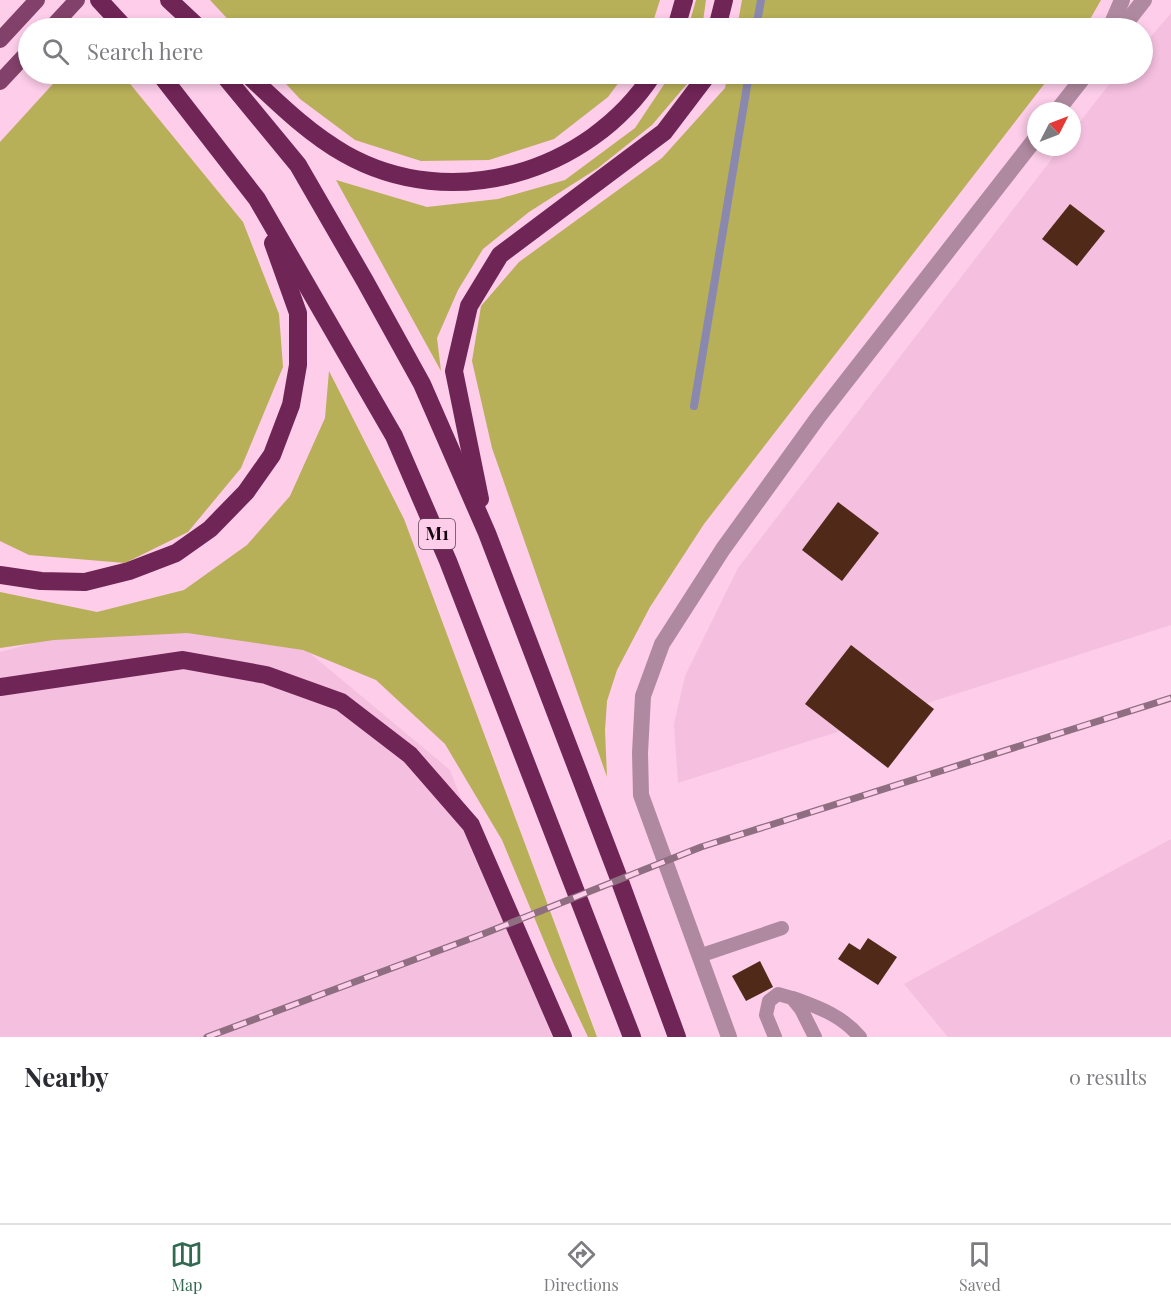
<!DOCTYPE html>
<html lang="en">
<head>
<meta charset="utf-8">
<style>
	body { margin:0; font-family:"Playfair Display",serif; background:#f7f7f7; color:#2b2b33 }
	.compass { position:absolute; left:1027px; top:102px; width:54px; height:54px; border-radius:50%; background:#fff; box-shadow:0 3px 9px #0003; rotate:48deg }
	.list { margin:0; padding:0; list-style:none }
	h2 { display:flex; justify-content:space-between; align-items:center; height:78px; margin:0; padding:0 24px; font-size:26px }
	h2 small { font-size:20px; font-weight:400; color:#7c7c81 }
	.icon { flex:none; width:33px; height:33px; fill:none; stroke:currentColor; stroke-width:2; stroke-linecap:round; stroke-linejoin:round }
	.map { position:relative; flex:none; width:1171px; height:1037px; overflow:hidden }
	.search { position:absolute; background:#fff; box-shadow:0 3px 9px #0003; left:18px; right:18px; top:18px; height:66px; display:flex; align-items:center; gap:15px; box-sizing:border-box; padding:0 21px; border-radius:33px; color:#7c7c81; font-size:22px }
	.sheet { height:186px; background:#fff }
	nav { display:flex; justify-content:space-around; align-items:center; box-sizing:border-box; height:84px; border-top:2px solid #e1e1e2; background:#fff; font-size:16px; color:#7c7c81 }
	nav a { display:grid; justify-items:center; gap:3px }
	nav .on { color:#326951 }
	.map>svg:first-child { display:block }
</style>
</head>
<body>
<div class="map">
<svg width="1171" height="1037" viewBox="0 0 1171 1037">
	<rect width="100%" height="100%" fill="#fdcde9"/>
	<g fill="#f5bfdf">
		<path d="M1171,13V625L678,783L674,724L685,676L738,568L1061,147H1072V132L1111,82L1118,74H1142L1143,46Z"/>
		<path d="M275,624L450,770L552,1037H0V652L95,627Z"/>
		<path d="M1171,839V1037H948L904,984Z"/>
	</g>
	<g fill="#b8af59">
		<path d="M210,0H660L651,28H236Z"/>
		<path d="M696,0H706L702,28H688Z"/>
		<path d="M742,0H1101L1085,28H737Z"/>
		<path d="M62,74H122L243,222L279,314L283,367L241,468L188,532L125,563L29,555L0,541V142Z"/>
		<path d="M277,74H625L608,97L554,139L489,160L421,161L355,140L300,99Z"/>
		<path d="M671,74H693L692,78L652,125L598,168L529,212L483,249L458,290L437,338L441,371L336,180L427,207L498,199L565,180L635,128Z"/>
		<path d="M728,74H1052L704,524L650,607L617,670L607,701L605,730L607,777L492,448L472,361L481,306L519,262L662,158L725,88Z"/>
		<path d="M329,371L404,519L597,1037H588L554,965L502,840L445,744L376,680L303,650L187,633L54,640L0,648V592L97,612L184,590L247,545L290,496L325,418Z"/>
	</g>
	<g fill="none" stroke-linecap="round" stroke-linejoin="round">
		<g stroke="#8b88af" stroke-width="8">
			<path d="M756,28L761,0"/>
			<path d="M694,406L749,74"/>
		</g>
	</g>
	<g fill="#502918">
		<path d="M1070,204L1105,231L1077,266L1042,239Z"/>
		<path d="M838,502L879,533L842,581L802,550Z"/>
		<path d="M851,645L934,709L888,768L805,704Z"/>
		<path d="M868,938L897,957L878,985L838,959L849,943L860,950Z"/>
		<path d="M760,961L773,987L746,1001L732,976Z"/>
	</g>
	<g fill="none" stroke-linecap="round" stroke-linejoin="round">
		<g stroke="#af899f" stroke-width="14">
			<path d="M699,956L782,928"/>
			<path d="M793,998C820,1008 841,1015 860,1037"/>
			<path d="M775,1037L766,1015L769,1001L778,994L792,998L801,1009L815,1037"/>
		</g>
		<g stroke="#af899f" stroke-width="16">
			<path d="M1110,28L1122,0"/>
			<path d="M1122,28L1144,0"/>
			<path d="M1057,111L1086,74"/>
			<path d="M729,1037L641,795L640,753L643,696L662,644L723,549L819,416L1036,138"/>
		</g>
		<g stroke="#82416a" stroke-width="16">
			<path d="M51,28L77,0"/>
			<path d="M0,40L37,0"/>
			<path d="M0,82L28,52"/>
		</g>
		<g stroke="#702557" stroke-width="18">
			<path d="M99,0L125,28"/>
			<path d="M169,0L199,28"/>
			<path d="M676,28L684,0"/>
			<path d="M717,28L724,0"/>
			<path d="M160,74L257,199L394,436L448,561L632,1037"/>
			<path d="M223,74L298,165L365,281L422,384L487,533L618,876L677,1037"/>
			<path d="M247,74C278,103 308,133 345,154C451,214 589,173 653,74"/>
			<path d="M480,499L454,371L469,306L500,255L664,132L705,78L706,74"/>
			<path d="M0,575L41,581L85,582L129,571L176,553L210,529L246,492L272,455L291,405L298,365V313L273,243"/>
			<path d="M0,687L183,660L266,675L341,702L410,755L471,825L563,1037"/>
		</g>
		<g stroke="#8f6e81" stroke-width="7">
			<path id="rail" d="M207,1037L483,934L701,847L1171,698"/>
		</g>
		<use href="#rail" stroke="#fdcde9" stroke-width="4.5" stroke-dasharray="14" stroke-linecap="butt"/>
	</g>
	<g text-anchor="middle" stroke-width="6" stroke-linejoin="round" paint-order="stroke">
		<rect fill="#fdcde9" stroke="#5b4251" stroke-width="1.5" x="419" y="519" width="36" height="30" rx="4.5"/>
		<g font-size="18" font-weight="bold" fill="#160710">
			<text x="437" y="540">M1</text>
		</g>
	</g>
</svg>
<svg class="compass" viewBox="-18 -18 36 36"><path d="M0-13l5 13h-10z" fill="#e53935"/><path d="M0 13l5-13h-10z" fill="#7c7c81"/></svg>
<div class="search"><svg class="icon" aria-label="search" viewBox="0 0 24 24"><circle cx="10" cy="10" r="6"/><path d="M15 15l6 6"/></svg>Search here</div>
</div>
<section class="sheet">
<h2>Nearby<small>0 results</small></h2>
<ul class="list">
</ul>
</section>
<nav>
<a class="on"><svg class="icon" aria-label="map" viewBox="0 0 24 24"><path d="M3 6l6-2 6 2 6-2v14l-6 2-6-2-6 2zM9 4v14M15 6v14"/></svg>Map</a>
<a><svg class="icon" aria-label="directions" viewBox="0 0 24 24"><path d="M12 3l9 9-9 9-9-9zM9 14v-3h6M13 9l2 2-2 2"/></svg>Directions</a>
<a><svg class="icon" aria-label="saved" viewBox="0 0 24 24"><path d="M7 4h10v16l-5-4-5 4z"/></svg>Saved</a>
</nav>
</body>
</html>
